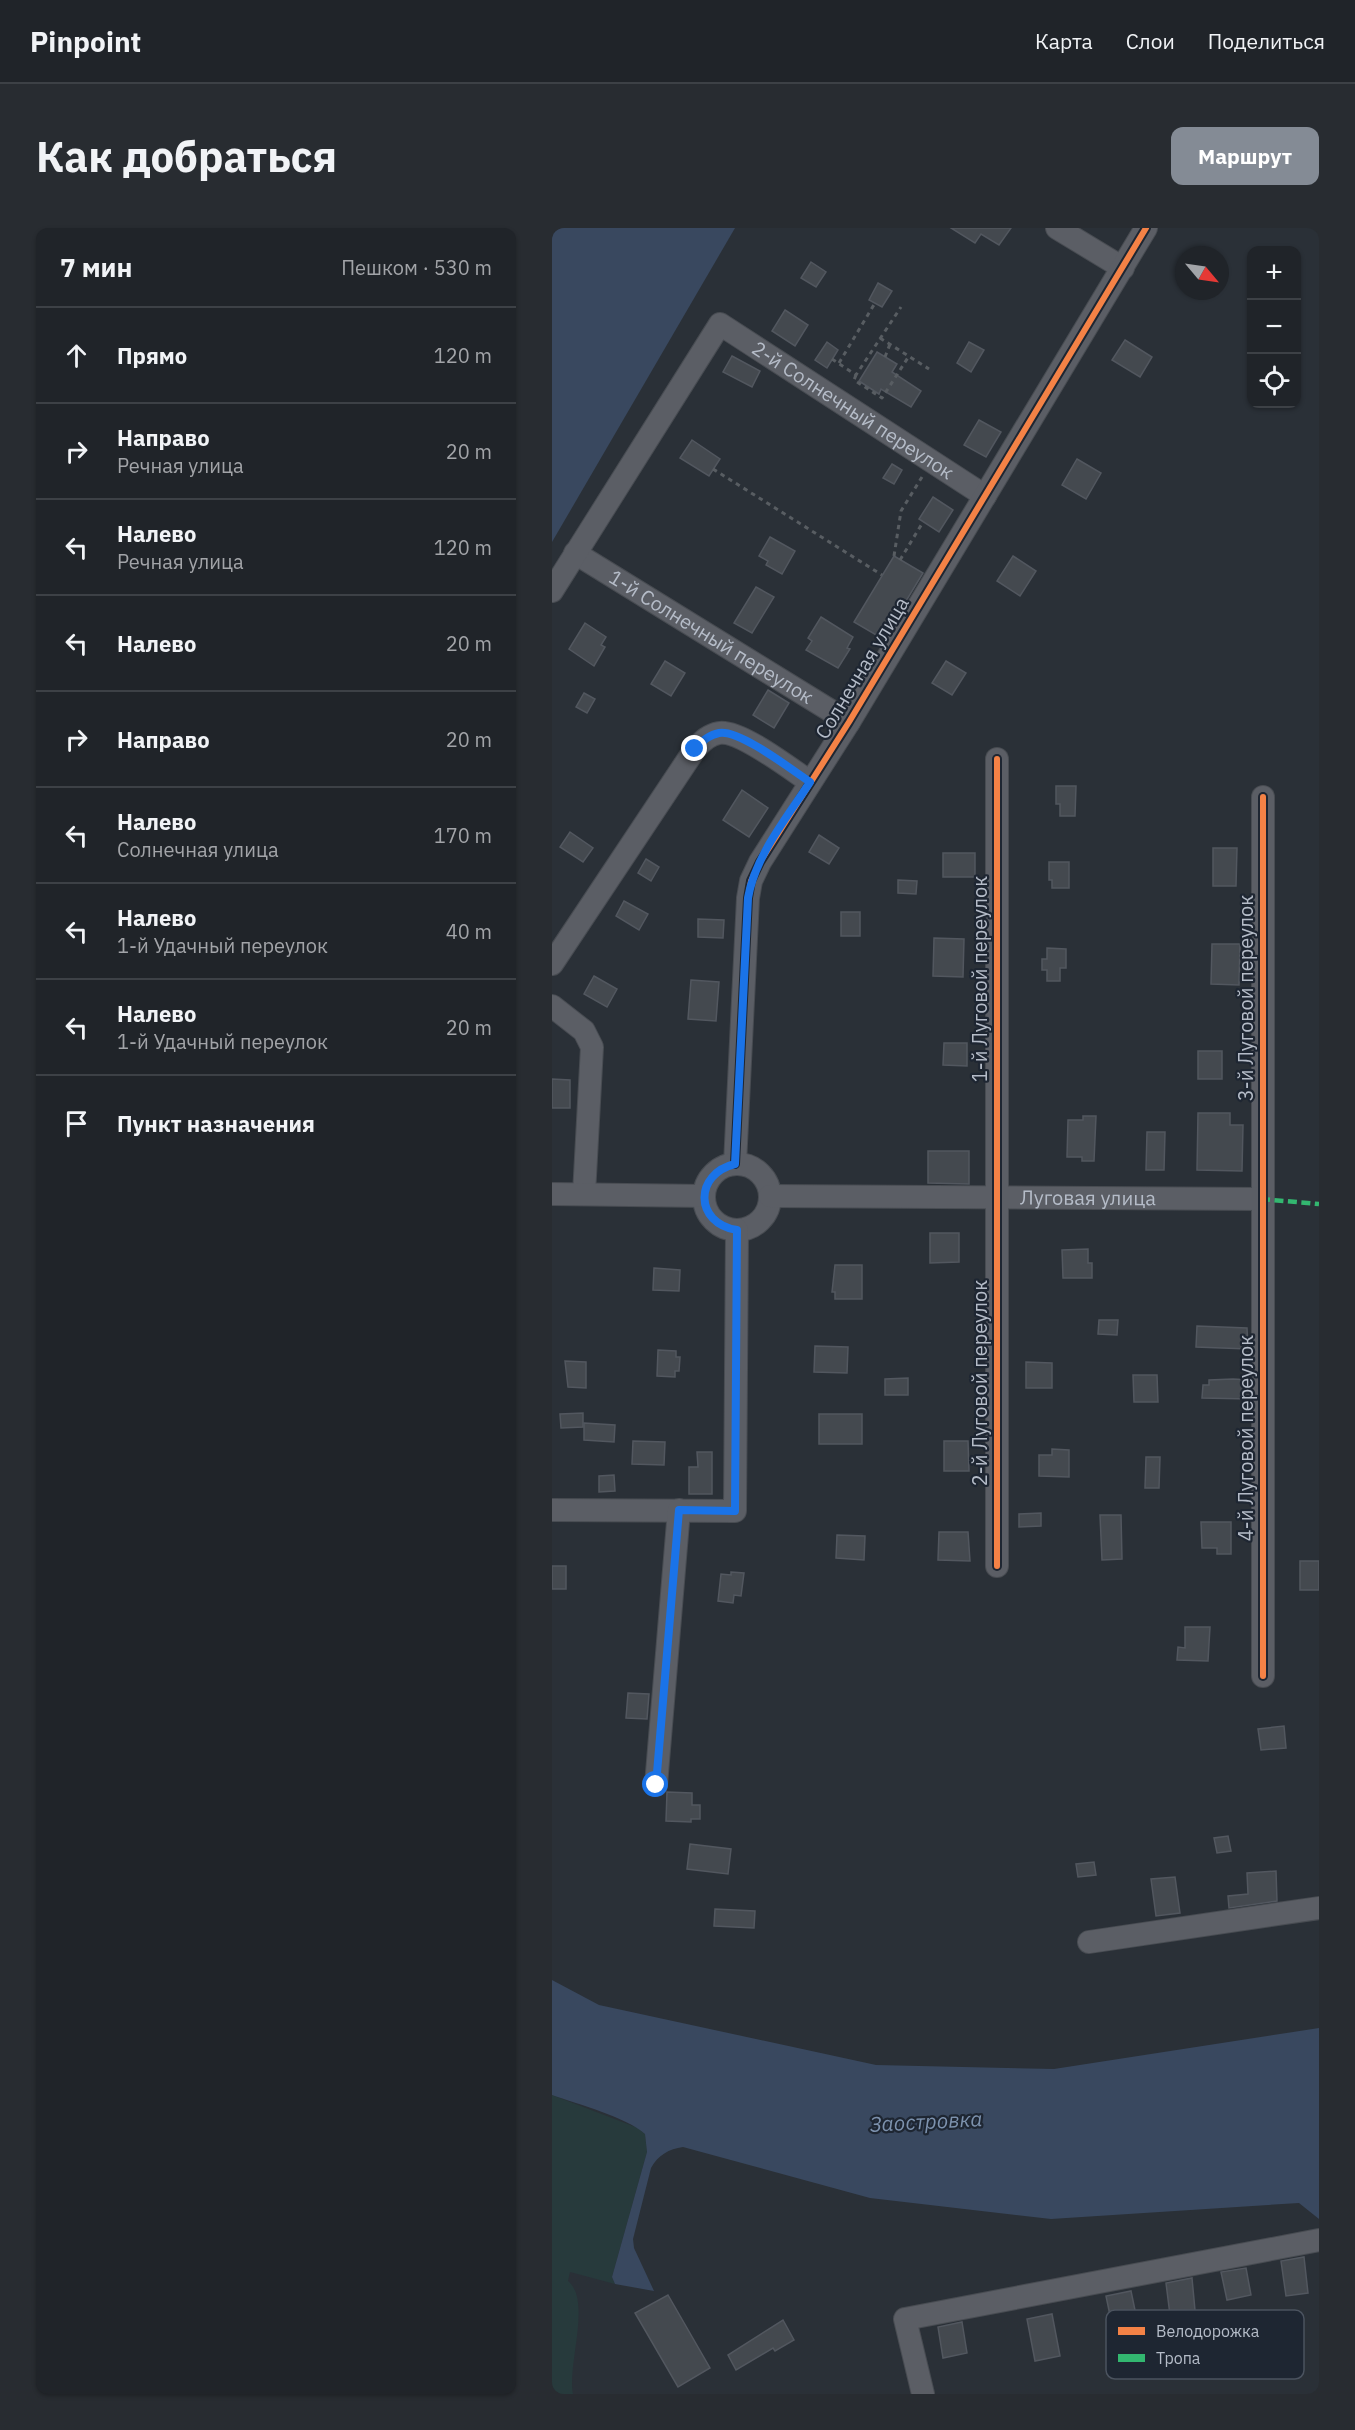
<!DOCTYPE html>
<html lang="ru">
<head>
<meta charset="utf-8">
<style>
	body { margin:0; font-family:"IBM Plex Sans",sans-serif; background:#282c31; color:#f1f3f6 }
	.controls { position:absolute; right:18px; top:18px; display:grid; overflow:hidden; border-radius:12px; box-shadow:0 2px 4px #0004 }
	.controls button { width:54px; height:54px; display:grid; place-items:center; padding:0; border:0; border-bottom:2px solid #3d4146; background:#202429; color:#f1f3f6; font:30px sans-serif }
	.compass { position:absolute; left:623px; top:18px; width:54px; height:54px; border-radius:50%; background:#202429; box-shadow:0 2px 4px #0004; rotate:119deg }
	.stop { position:absolute; width:18px; height:18px; margin:-14px; border:4px solid #1a73e8; border-radius:50%; background:#fff }
	.stop.end { background:#1a73e8; border-color:#fff; box-shadow:0 2px 6px #0008 }
	.list { margin:0; padding:0; list-style:none }
	h2 { display:flex; justify-content:space-between; align-items:center; height:78px; margin:0; padding:0 24px; font-size:26px }
	h2 small { font-size:20px; font-weight:400; color:#a2a4a8 }
	.list li { display:grid; grid-template-columns:39px 1fr auto; gap:18px; align-items:center; box-sizing:border-box; height:96px; padding:0 24px; border-top:2px solid #3d4146 }
	.list b { display:block; font-size:22px; white-space:nowrap }
	.list p { margin:0; font-size:20px; white-space:nowrap; color:#a2a4a8 }
	.list em { font-size:20px; font-style:normal; color:#a2a4a8 }
	.icon { flex:none; width:33px; height:33px; fill:none; stroke:currentColor; stroke-width:2; stroke-linecap:round; stroke-linejoin:round }
	.map { position:relative; flex:none; width:767px; height:2166px; overflow:hidden; border-radius:12px }
	header { display:flex; align-items:center; gap:36px; box-sizing:border-box; height:84px; padding:0 30px; background:#202429; border-bottom:2px solid #3d4146 }
	header strong { font-size:28px }
	nav { display:flex; gap:33px; margin-inline-start:auto; font-size:21px }
	.intro { display:flex; align-items:center; justify-content:space-between; box-sizing:border-box; height:144px; padding:0 36px }
	h1 { margin:0; font-size:42px }
	.button { padding:15px 27px; border-radius:12px; background:#848b95; color:#fff; font-size:21px; font-weight:700 }
	main { display:flex; gap:36px; padding:0 36px }
	aside { flex:1; background:#202429; border-radius:12px; box-shadow:0 2px 4px #0004 }
	.map>svg:first-child { display:block }
</style>
</head>
<body>
<header>
<strong>Pinpoint</strong>
<nav><a>Карта</a><a>Слои</a><a>Поделиться</a></nav>
</header>
<div class="intro"><h1>Как добраться</h1><a class="button">Маршрут</a></div>
<main>
<aside>
<h2>7 мин<small>Пешком · 530 m</small></h2>
<ul class="list">
<li><svg class="icon" aria-label="ahead" viewBox="0 0 24 24"><path d="M12 20V5M6 11l6-6 6 6"/></svg><div><b>Прямо</b></div><em>120 m</em></li>
<li><svg class="icon" aria-label="right" viewBox="0 0 24 24"><path d="M7 20v-9h11M14 6l5 5-5 5"/></svg><div><b>Направо</b><p>Речная улица</p></div><em>20 m</em></li>
<li><svg class="icon" aria-label="left" viewBox="0 0 24 24"><path d="M17 20v-9H6M10 6l-5 5 5 5"/></svg><div><b>Налево</b><p>Речная улица</p></div><em>120 m</em></li>
<li><svg class="icon" aria-label="left" viewBox="0 0 24 24"><path d="M17 20v-9H6M10 6l-5 5 5 5"/></svg><div><b>Налево</b></div><em>20 m</em></li>
<li><svg class="icon" aria-label="right" viewBox="0 0 24 24"><path d="M7 20v-9h11M14 6l5 5-5 5"/></svg><div><b>Направо</b></div><em>20 m</em></li>
<li><svg class="icon" aria-label="left" viewBox="0 0 24 24"><path d="M17 20v-9H6M10 6l-5 5 5 5"/></svg><div><b>Налево</b><p>Солнечная улица</p></div><em>170 m</em></li>
<li><svg class="icon" aria-label="left" viewBox="0 0 24 24"><path d="M17 20v-9H6M10 6l-5 5 5 5"/></svg><div><b>Налево</b><p>1-й Удачный переулок</p></div><em>40 m</em></li>
<li><svg class="icon" aria-label="left" viewBox="0 0 24 24"><path d="M17 20v-9H6M10 6l-5 5 5 5"/></svg><div><b>Налево</b><p>1-й Удачный переулок</p></div><em>20 m</em></li>
<li><svg class="icon" aria-label="arrive" viewBox="0 0 24 24"><path d="M6 21V4h12l-3 4 3 4H6"/></svg><div><b>Пункт назначения</b></div></li>
</ul>
</aside>
<div class="map">
<svg width="767" height="2166" viewBox="0 0 767 2166">
	<rect width="100%" height="100%" fill="#2a3037"/>
	<path fill="#273a3c" d="M0,1867L86,1900L93,1906L95,1924L60,2049L63,2056L18,2044L16,2053C40,2073 15,2136 21,2166H0Z"/>
	<g fill="#39485f">
		<path d="M0,0H183L0,314Z"/>
		<path d="M0,1752L47,1777L324,1837L502,1841L767,1800V1991L747,1975L499,1991L318,1970L131,1919C117,1921 106,1927 99,1940L81,2011L82,2020L102,2063L63,2056L60,2049L95,1924L93,1906C74,1889 25,1876 0,1867Z"/>
	</g>
	<g fill="#44494f" stroke="#52575f" stroke-width="1.5">
		<path d="M399,0H459L447,17L429,6L423,15Z"/>
		<path d="M259,34L274,44L264,59L249,50Z"/>
		<path d="M326,55L340,63L330,79L317,72Z"/>
		<path d="M233,82L256,97L243,118L220,103Z"/>
		<path d="M573,112L600,129L588,149L560,132Z"/>
		<path d="M275,114L286,122L275,140L263,132Z"/>
		<path d="M417,114L432,122L419,144L405,135Z"/>
		<path d="M325,124L345,136L340,144L369,163L359,179L329,161L327,166L307,153Z"/>
		<path d="M180,128L208,143L200,159L171,144Z"/>
		<path d="M427,192L449,204L434,229L412,217Z"/>
		<path d="M140,212L168,231L157,248L128,230Z"/>
		<path d="M525,231L549,245L534,271L510,257Z"/>
		<path d="M340,236L350,242L342,256L331,250Z"/>
		<path d="M381,269L401,282L387,304L367,291Z"/>
		<path d="M218,309L243,323L230,346L214,337L216,333L207,328Z"/>
		<path d="M342,328L371,345L331,411L302,394Z"/>
		<path d="M461,328L484,343L468,368L445,353Z"/>
		<path d="M204,359L222,369L200,405L182,395Z"/>
		<path d="M269,389L301,409L295,420L298,421L286,440L254,422L260,413L256,410Z"/>
		<path d="M33,395L54,409L49,417L53,419L42,438L17,421Z"/>
		<path d="M113,433L133,445L119,468L99,456Z"/>
		<path d="M394,433L414,445L400,467L380,455Z"/>
		<path d="M216,462L237,475L222,500L201,487Z"/>
		<path d="M32,465L43,471L35,485L24,479Z"/>
		<path d="M504,558H524L523,588H508V576H504Z"/>
		<path d="M190,562L216,580L197,609L171,592Z"/>
		<path d="M18,604L41,620L31,634L8,619Z"/>
		<path d="M267,607L287,620L277,636L257,624Z"/>
		<path d="M661,620H685L684,658H661Z"/>
		<rect x="391" y="625" width="32" height="24"/>
		<path d="M94,631L107,639L99,653L86,645Z"/>
		<path d="M497,634H517V660H500V652H497Z"/>
		<path d="M346,652L365,653L364,666L346,665Z"/>
		<path d="M72,673L96,686L87,702L64,688Z"/>
		<rect x="289" y="684" width="19" height="24"/>
		<path d="M146,691L172,692L171,710L146,709Z"/>
		<path d="M382,710L412,711L411,749L381,748Z"/>
		<path d="M660,716H688L687,757L659,756Z"/>
		<path d="M495,720L514,721V740H508V753H495V742H490V731H495Z"/>
		<path d="M42,748L65,761L55,779L32,766Z"/>
		<path d="M139,752L167,754L164,793L136,791Z"/>
		<path d="M392,815H415V838L391,837Z"/>
		<rect x="646" y="823" width="24" height="28"/>
		<path d="M0,851L18,852V880H0Z"/>
		<path d="M646,885H678V897H691L690,943L645,942Z"/>
		<path d="M531,888H544L542,933H530V929H515L516,892H531Z"/>
		<path d="M595,904H613L612,942H594Z"/>
		<path d="M376,923H417V956L376,955Z"/>
		<path d="M378,1005H407V1034L378,1035Z"/>
		<path d="M536,1021V1035H540V1050H511L510,1022Z"/>
		<path d="M283,1037H310V1071H283V1064H280Z"/>
		<path d="M102,1040L128,1042L127,1063L101,1062Z"/>
		<path d="M547,1092H566L565,1107L546,1106Z"/>
		<path d="M645,1098L695,1100L696,1121L644,1119Z"/>
		<path d="M263,1118L296,1119L295,1145L262,1144Z"/>
		<path d="M106,1122L124,1123V1129H128L127,1143H123V1149L105,1148Z"/>
		<path d="M13,1133L34,1134V1160L16,1159Z"/>
		<path d="M474,1134L500,1135V1160H474Z"/>
		<path d="M581,1147H605L606,1174H582Z"/>
		<path d="M356,1150V1167H333V1151Z"/>
		<path d="M681,1151L698,1152V1171L650,1170L651,1157H657V1152Z"/>
		<path d="M31,1185V1199L9,1200L8,1186Z"/>
		<rect x="267" y="1186" width="43" height="30"/>
		<path d="M32,1195L63,1197L62,1214L32,1212Z"/>
		<path d="M81,1213L113,1214L112,1237L80,1236Z"/>
		<path d="M392,1213H416L417,1243H392Z"/>
		<path d="M500,1221L517,1222V1249L487,1248V1227H500Z"/>
		<path d="M145,1224H160V1266H137V1239H146Z"/>
		<path d="M594,1229H608L607,1260H593Z"/>
		<path d="M62,1247L63,1263L47,1264V1248Z"/>
		<path d="M489,1285V1298L467,1299V1286Z"/>
		<path d="M548,1287H569L570,1331L550,1332Z"/>
		<path d="M649,1294H679V1326H665V1320H650Z"/>
		<path d="M387,1304H416L418,1333L386,1332Z"/>
		<path d="M285,1307L313,1308L312,1332L284,1330Z"/>
		<rect x="748" y="1333" width="19" height="29"/>
		<rect x="0" y="1338" width="14" height="23"/>
		<path d="M179,1344L192,1345L189,1368L182,1367L181,1375L166,1373L169,1346L179,1347Z"/>
		<path d="M633,1399H658L656,1433L625,1432L626,1419L633,1420Z"/>
		<path d="M76,1465L97,1466L95,1491L74,1490Z"/>
		<path d="M732,1498L734,1520L709,1522L706,1501Z"/>
		<path d="M115,1564L140,1565V1577H148V1591H139V1594L114,1593Z"/>
		<path d="M676,1608L679,1623L665,1625L662,1610Z"/>
		<path d="M138,1616L179,1621L176,1646L135,1641Z"/>
		<path d="M542,1634L544,1647L526,1649L524,1636Z"/>
		<path d="M724,1643L725,1673L677,1680L676,1668L696,1666L695,1645Z"/>
		<path d="M623,1649L628,1685L604,1688L599,1651Z"/>
		<path d="M163,1681L203,1683L202,1700L162,1698Z"/>
		<path d="M752,2029L756,2065L734,2068L729,2033Z"/>
		<path d="M694,2040L699,2067L675,2072L669,2044Z"/>
		<path d="M640,2050L644,2093L619,2095L614,2055Z"/>
		<path d="M579,2063L589,2111L564,2116L554,2068Z"/>
		<path d="M116,2067L158,2140L126,2159L83,2085Z"/>
		<path d="M500,2086L508,2128L483,2133L475,2091Z"/>
		<path d="M231,2092L242,2112L223,2123L221,2120L184,2142L176,2127Z"/>
		<path d="M410,2094L415,2125L391,2130L386,2099Z"/>
	</g>
	<g fill="none" stroke-linecap="round" stroke-linejoin="round">
		<g stroke="#484c52" stroke-width="24">
			<g id="minor">
				<path d="M505,0L571,40"/>
				<path id="s1" d="M23,325L297,494"/>
				<path id="s2" d="M0,363L168,96L433,268"/>
				<path d="M711,569V1448"/>
				<path d="M0,736L143,521C150,514 156,507 167,505C187,501 240,542 258,554"/>
				<path d="M0,778L32,803L40,819L32,966"/>
				<path d="M183,936L196,670L199,653L208,634L297,494L594,0"/>
				<circle cx="185" cy="969" r="33"/>
				<path d="M0,966L152,968"/>
				<path id="s3" d="M218,968L709,971"/>
				<path d="M0,1282L183,1283L185,1002"/>
				<path d="M445,1338V531"/>
				<path d="M104,1557L127,1282"/>
				<path d="M537,1714L767,1680"/>
				<path d="M371,2166L353,2091L767,2012"/>
			</g>
		</g>
		<g stroke="#585d62" stroke-width="3" stroke-dasharray="4.5 4.5" stroke-linecap="butt">
			<path d="M328,110L377,141"/>
			<path d="M333,129L338,116"/>
			<path d="M280,131L304,147L349,79"/>
			<path d="M287,135L323,75"/>
			<path d="M304,147L302,152L330,170L357,128"/>
			<path d="M161,241L330,347"/>
			<path d="M342,328L349,283L370,249"/>
			<path d="M348,332L371,294"/>
		</g>
		<use href="#minor" stroke="#5b5e65" stroke-width="22"/>
		<path stroke="#33b770" stroke-width="4.5" stroke-dasharray="9 4.5" stroke-linecap="butt" d="M709,971L767,976"/>
		<g stroke="#1e2632" stroke-width="10">
			<g id="cycleway">
				<path d="M711,569V1448"/>
				<path d="M183,936L196,670L199,653L208,634L297,494L594,0"/>
				<path d="M445,1338V531"/>
			</g>
		</g>
		<use href="#cycleway" stroke="#f48246" stroke-width="6"/>
	</g>
	<g fill="none" stroke-linecap="round" stroke-linejoin="round">
		<path stroke="#1a73e8" stroke-width="8" d="M104,1557L127,1282L183,1283L185,1002C142,995 142,946 183,936L196,670C203,628 235,590 258,554C240,542 187,501 167,505C156,507 150,514 143,521"/>
	</g>
	<g text-anchor="middle" stroke-width="4.5" stroke-linejoin="round" paint-order="stroke">
		<g font-size="20" fill="#b5bcc8" stroke="#1e2632">
			<text dy="7" stroke="none"><textPath href="#s2" startOffset="474">2-й Солнечный переулок</textPath></text>
			<text dy="7" stroke="none"><textPath href="#s1" startOffset="160">1-й Солнечный переулок</textPath></text>
			<text transform="translate(310 440) rotate(-59)" y="7">Солнечная улица</text>
			<text transform="translate(428 751) rotate(-90)" y="7">1-й Луговой переулок</text>
			<text transform="translate(694 770) rotate(-90)" y="7">3-й Луговой переулок</text>
			<text dy="7" stroke="none"><textPath href="#s3" startOffset="318">Луговая улица</textPath></text>
			<text transform="translate(428 1155) rotate(-90)" y="7">2-й Луговой переулок</text>
			<text transform="translate(694 1210) rotate(-90)" y="7">4-й Луговой переулок</text>
		</g>
		<g font-size="21" font-style="italic" fill="#7d92ae" stroke="#1e2632">
			<text transform="translate(374 1894) rotate(-3)" y="7">Заостровка</text>
		</g>
	</g>
	<rect x="554" y="2082" width="198" height="69" rx="9" fill="#1e2632" stroke="#4b535f" stroke-width="1.5"/>
	<rect x="566" y="2099" width="27" height="8" fill="#f48246"/>
	<rect x="566" y="2126" width="27" height="8" fill="#33b770"/>
	<g font-size="16" fill="#b5bcc8">
		<text x="604" y="2109">Велодорожка</text>
		<text x="604" y="2136">Тропа</text>
	</g>
</svg>
<div class="controls">
<button>+</button>
<button>−</button>
<button><svg class="icon" aria-label="locate" viewBox="0 0 24 24"><circle cx="12" cy="12" r="6"/><path d="M12 2v4M12 18v4M2 12h4M18 12h4"/></svg></button>
</div>
<svg class="compass" viewBox="-18 -18 36 36"><path d="M0-13l5 13h-10z" fill="#e53935"/><path d="M0 13l5-13h-10z" fill="#a2a4a8"/></svg>
<div class="stop" style="left:104px;top:1557px"></div>
<div class="stop end" style="left:143px;top:521px"></div>
</div>
</main>
</body>
</html>
